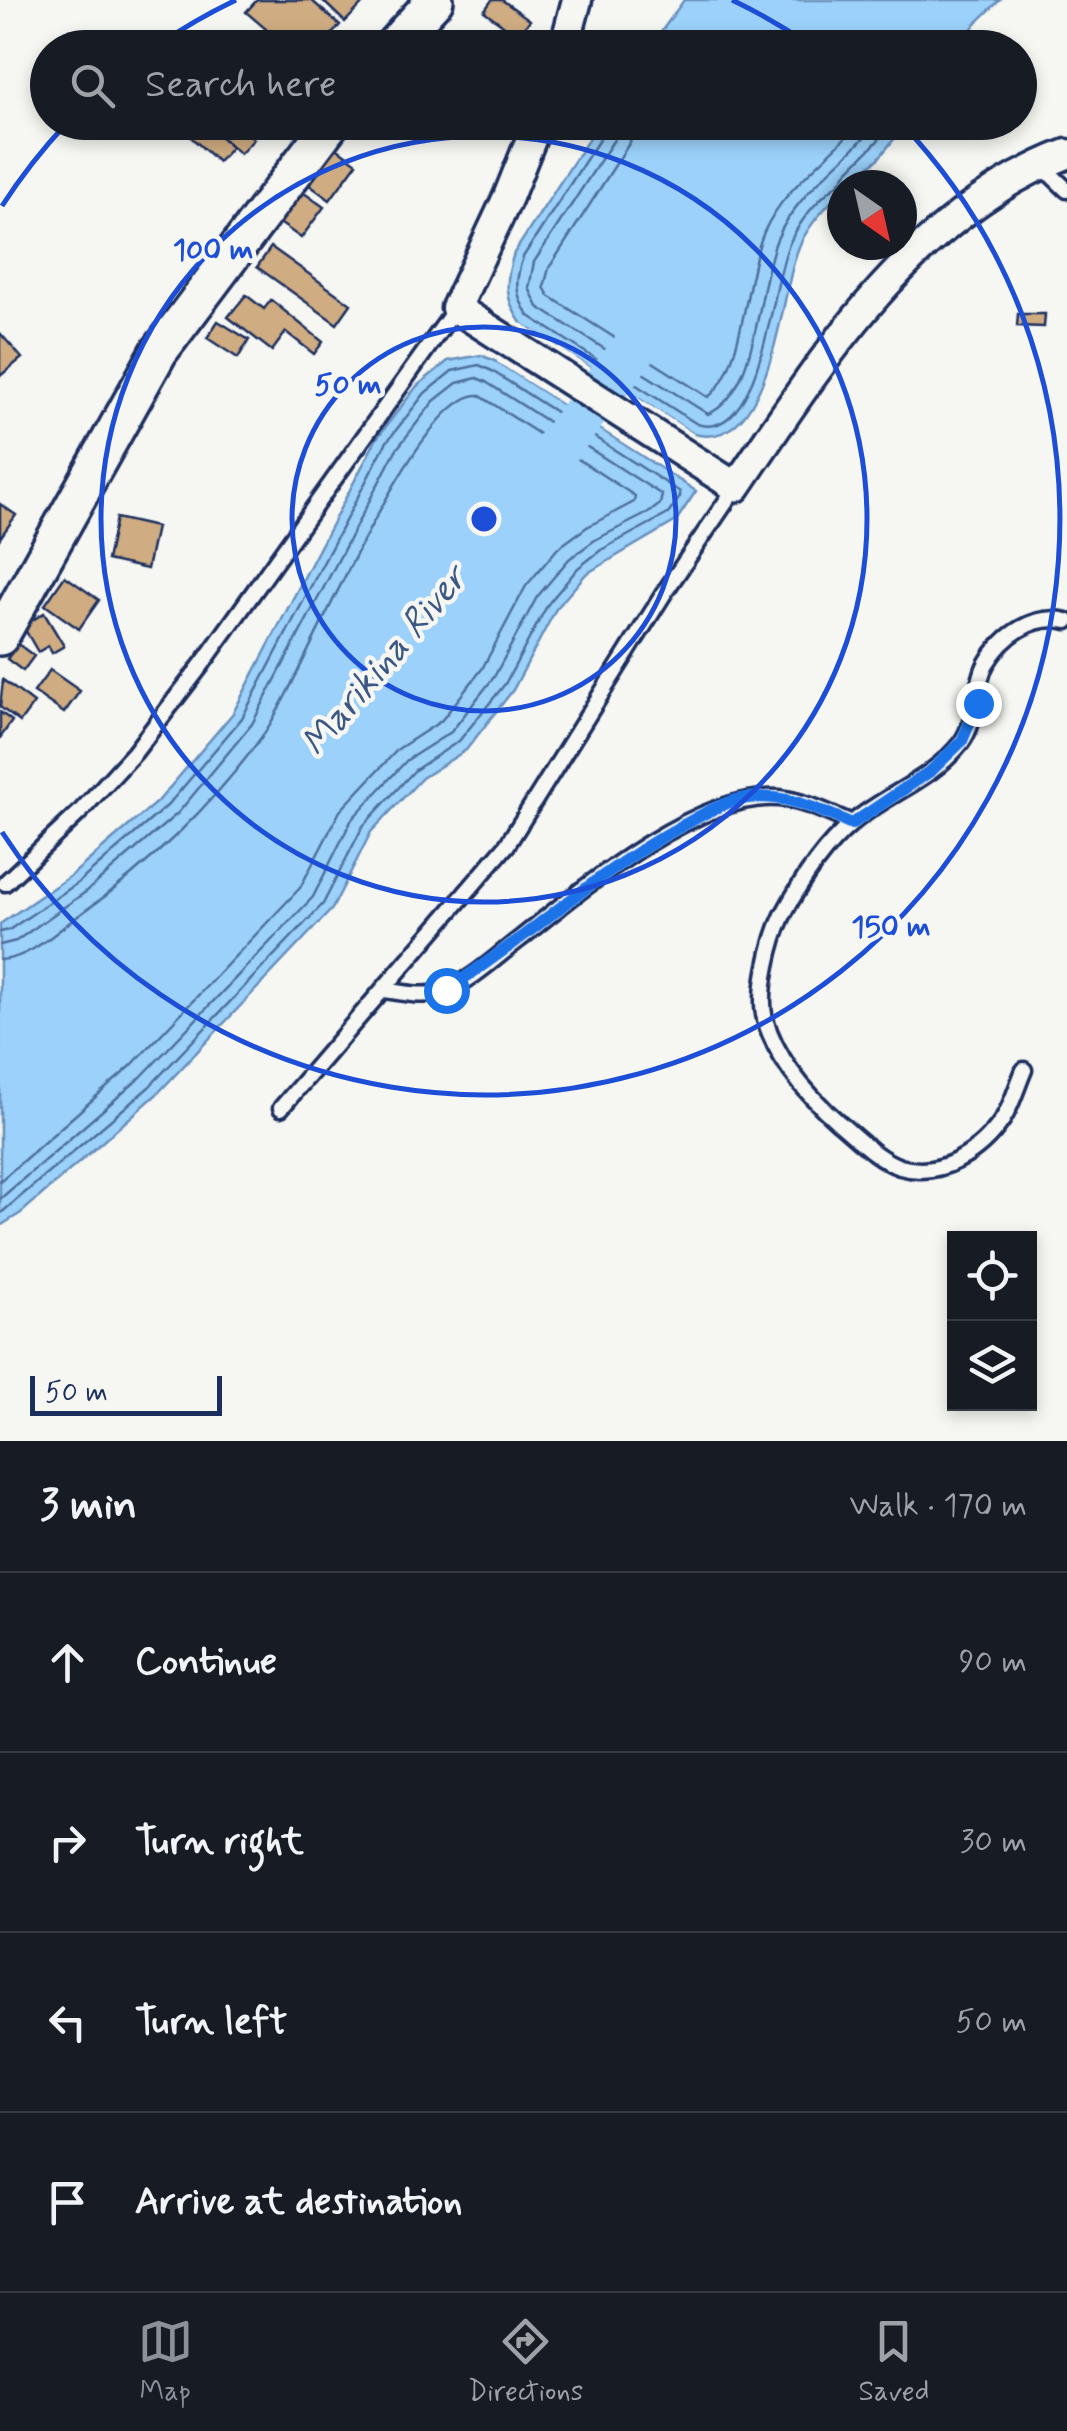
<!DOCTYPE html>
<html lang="en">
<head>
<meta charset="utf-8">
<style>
	body { margin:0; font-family:Mynerve,sans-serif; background:#242831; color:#f1f3f6 }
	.controls { position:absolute; right:30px; bottom:30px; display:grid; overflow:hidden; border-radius:0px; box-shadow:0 5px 15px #0003 }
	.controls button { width:90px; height:90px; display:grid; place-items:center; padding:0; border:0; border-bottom:2px solid #363941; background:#171b24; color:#f1f3f6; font:50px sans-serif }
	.compass { position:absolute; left:827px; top:170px; width:90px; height:90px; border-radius:50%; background:#171b24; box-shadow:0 5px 15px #0003; rotate:146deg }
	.scale { position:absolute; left:30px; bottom:25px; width:192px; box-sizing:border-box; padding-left:10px; border:5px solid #1b2f5e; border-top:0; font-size:28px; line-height:35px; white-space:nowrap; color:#1b2f5e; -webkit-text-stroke:8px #f6f6f2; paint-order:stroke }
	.stop { position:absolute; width:30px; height:30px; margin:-22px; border:8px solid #1a73e8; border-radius:50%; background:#fff }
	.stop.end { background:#1a73e8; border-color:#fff; box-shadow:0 2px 10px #0008 }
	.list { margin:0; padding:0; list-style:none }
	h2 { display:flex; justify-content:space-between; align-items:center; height:130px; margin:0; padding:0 40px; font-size:42px }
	h2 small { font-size:32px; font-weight:400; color:#9ea1a6 }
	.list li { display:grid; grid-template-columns:65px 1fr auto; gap:30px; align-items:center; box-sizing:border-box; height:180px; padding:0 40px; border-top:2px solid #363941 }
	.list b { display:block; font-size:38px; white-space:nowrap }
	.list em { font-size:32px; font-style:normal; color:#9ea1a6 }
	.icon { flex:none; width:55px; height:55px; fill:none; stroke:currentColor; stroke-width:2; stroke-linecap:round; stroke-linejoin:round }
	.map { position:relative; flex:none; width:1067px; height:1441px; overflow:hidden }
	.search { position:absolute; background:#171b24; box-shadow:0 5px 15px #0003; left:30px; right:30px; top:30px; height:110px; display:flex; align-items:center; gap:25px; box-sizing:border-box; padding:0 35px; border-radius:55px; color:#9ea1a6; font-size:38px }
	.sheet { height:850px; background:#171b24 }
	nav { display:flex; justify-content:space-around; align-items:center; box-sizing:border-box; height:140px; border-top:2px solid #363941; background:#171b24; font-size:28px; color:#9ea1a6 }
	nav a { display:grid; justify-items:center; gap:5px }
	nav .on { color:#8c9099 }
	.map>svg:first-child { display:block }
</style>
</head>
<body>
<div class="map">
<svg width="1067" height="1441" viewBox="0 0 1067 1441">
	<rect width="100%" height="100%" fill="#f6f6f2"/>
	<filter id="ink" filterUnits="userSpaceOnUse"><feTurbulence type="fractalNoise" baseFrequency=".01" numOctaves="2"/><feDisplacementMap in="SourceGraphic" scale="20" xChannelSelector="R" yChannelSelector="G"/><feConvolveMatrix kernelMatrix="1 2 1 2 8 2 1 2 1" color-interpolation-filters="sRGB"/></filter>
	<g filter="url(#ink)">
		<g fill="#9bd1fa" stroke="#6890bc" stroke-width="2.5">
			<path d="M684,0H1000L975,24L959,47H650Z"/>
			<path d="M599,123H907L878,159L847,185H842V190C825,208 805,228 797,252C780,300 770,454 694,434L521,323C504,298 505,281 514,253Z"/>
			<path d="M481,355L497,362L696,491L676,521L586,574L556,609L513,690L466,750L422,778L371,832L332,909L157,1094L21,1213L0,1226V924L73,874L160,799L233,713L377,438L417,386L448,361Z"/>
		</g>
		<g fill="#f6f6f2">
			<path d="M521,323L694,434L691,438L519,327Z"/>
			<path d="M499,357L671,468L669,472L497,362Z"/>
		</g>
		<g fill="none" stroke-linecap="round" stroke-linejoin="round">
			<g stroke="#4e709c" stroke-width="2.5">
				<path d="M606,122L604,132L523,257C515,280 514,295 529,316L697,424C763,444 771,280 790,242C801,219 818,199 838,184C840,183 845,174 847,172C863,155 879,142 894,122"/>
				<path d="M619,122L615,138L534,262L529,288L538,307L708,414C759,393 757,286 777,239C798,190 846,162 878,122"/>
				<path d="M634,122L630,142L549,268L544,287L549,296L708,397C744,371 745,275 764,232C785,185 828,161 859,122"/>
				<path d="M0,932L9,930L79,882L168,805L242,718L386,443L425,393L452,371L479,365L492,371L680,492V497L668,514L601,550L578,568L548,604L505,684L459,741L415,770L363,826L323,904L149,1087L0,1214"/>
				<path d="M0,945L16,941L87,891L178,813L252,724L396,450L434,401L457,383L477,378L486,382L662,495L660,504L650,512L595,540L569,559L537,597L494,677L451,732L407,760L352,819L313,897L141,1077L0,1199"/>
				<path d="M0,960C29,959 56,932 78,916C148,867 214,804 263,735C303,679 415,393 479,395L635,496L634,502L587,527L558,548L526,586L482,669L441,721L398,749L340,811L300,888L131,1066L0,1181"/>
			</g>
			<path stroke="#9bd1fa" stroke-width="45" d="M543,466L648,331"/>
		</g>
		<g fill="#cfac81" stroke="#1b2f5e" stroke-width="2.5">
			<path d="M257,0H311L340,25L320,48H288L246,12Z"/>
			<path d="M322,0H366L345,22Z"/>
			<path d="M492,0H502L530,20L518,36L484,11Z"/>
			<path d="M503,31L518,48H484Z"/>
			<path d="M186,122H205L232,147L218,162L181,128Z"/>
			<path d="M205,122H236L254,139L240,154Z"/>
			<path d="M335,147L357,163L330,200L308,184Z"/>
			<path d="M297,188L324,207L301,238L274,219Z"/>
			<path d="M271,247L351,304L337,324L257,267Z"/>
			<path d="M246,295L264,309L271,300L323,342L314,354L286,332L272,351L228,317Z"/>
			<path d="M1018,314H1045L1044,327L1017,326Z"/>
			<path d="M218,321L249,340L238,358L207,338Z"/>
			<path d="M0,333L22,358L0,376Z"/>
			<path d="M0,504L16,515L0,538Z"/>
			<path d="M116,518L156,527L147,569L107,560Z"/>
			<path d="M65,576L99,600L79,629L45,605Z"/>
			<path d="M44,613L64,646L52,653L48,646L38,652L23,626Z"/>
			<path d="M18,644L34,656L23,671L7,659Z"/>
			<path d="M50,670L80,691L64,713L34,692Z"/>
			<path d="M3,680L34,703L20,722L0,707Z"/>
			<path d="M0,712L12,721L0,738Z"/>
		</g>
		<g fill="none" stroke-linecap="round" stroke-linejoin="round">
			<g stroke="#1b2f5e" stroke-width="21">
				<g id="service">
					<path d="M1041,165L1067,190"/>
					<path d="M5,883L80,812L134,753L203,663L456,308"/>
					<path d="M385,990C405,993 425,998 445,991C473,980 498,955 521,938C582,889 699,791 779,798C805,801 829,813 852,823"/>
					<path d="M1024,1070C1017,1086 1012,1105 1003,1119C981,1152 941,1179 900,1167C877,1159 857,1138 839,1123C807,1095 777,1061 765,1019C758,993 771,939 783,915C800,883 824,847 851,824C886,794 932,780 961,743C978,720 975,684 986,664C1003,635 1034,613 1067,621"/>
					<path d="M281,1108L507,845L666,590L736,487"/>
				</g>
			</g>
			<g stroke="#1b2f5e" stroke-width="35">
				<g id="minor">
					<path d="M564,48L577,0"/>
					<path d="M538,122L508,197L456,308L736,487C823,358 915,212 1067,154"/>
				</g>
			</g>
			<g stroke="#1b2f5e" stroke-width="42">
				<g id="tertiary">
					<path d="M391,48L435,0"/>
					<path d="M0,637L159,352L332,122"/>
				</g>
			</g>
			<use href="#service" stroke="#f6f6f2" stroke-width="14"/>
			<use href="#minor" stroke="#f6f6f2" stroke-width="28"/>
			<use href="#tertiary" stroke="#f6f6f2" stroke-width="35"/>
		</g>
	</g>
	<g fill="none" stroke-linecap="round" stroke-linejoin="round" filter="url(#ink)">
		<path stroke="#1a73e8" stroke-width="12" d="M446,990C526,940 595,873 678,828C697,818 720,803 741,799C781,792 816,808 852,824L932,770L962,741L978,703"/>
	</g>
	<g fill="none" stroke="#1d4ed8" stroke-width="5">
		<circle cx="484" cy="519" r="192"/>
		<circle cx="484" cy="519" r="383"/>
		<path d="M2 206A575 575 0 0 1 67 123M158 45A575 575 0 0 1 236 0M732 0A575 575 0 0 1 810 45M901 123A575 575 0 1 1 2 832"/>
	</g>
	<g text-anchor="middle" stroke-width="9" stroke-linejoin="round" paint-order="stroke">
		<g font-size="38" font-style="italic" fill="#3b5885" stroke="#f6f6f2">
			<text transform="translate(383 660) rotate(-50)" y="13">Marikina River</text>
		</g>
	</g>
	<circle cx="484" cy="519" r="15" fill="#1d4ed8" stroke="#f6f6f2" stroke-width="5"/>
	<g font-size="30" text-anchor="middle" font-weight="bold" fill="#1d4ed8" stroke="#f6f6f2" stroke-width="9" stroke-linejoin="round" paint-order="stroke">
		<text x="213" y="259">100 m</text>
		<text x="348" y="394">50 m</text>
		<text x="891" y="936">150 m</text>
	</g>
</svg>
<div class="controls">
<button><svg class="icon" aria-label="locate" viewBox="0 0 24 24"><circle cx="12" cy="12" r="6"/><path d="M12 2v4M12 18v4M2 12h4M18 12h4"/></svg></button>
<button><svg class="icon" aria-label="layers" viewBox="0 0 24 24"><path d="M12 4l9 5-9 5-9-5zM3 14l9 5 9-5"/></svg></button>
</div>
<svg class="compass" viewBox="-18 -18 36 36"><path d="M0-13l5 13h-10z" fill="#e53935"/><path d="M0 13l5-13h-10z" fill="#9ea1a6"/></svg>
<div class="scale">50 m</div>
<div class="stop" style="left:446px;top:990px"></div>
<div class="stop end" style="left:978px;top:703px"></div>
<div class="search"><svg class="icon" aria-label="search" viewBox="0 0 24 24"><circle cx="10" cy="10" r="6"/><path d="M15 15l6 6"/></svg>Search here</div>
</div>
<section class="sheet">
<h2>3 min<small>Walk · 170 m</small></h2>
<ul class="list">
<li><svg class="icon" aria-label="ahead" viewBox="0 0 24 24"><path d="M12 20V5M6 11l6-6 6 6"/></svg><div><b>Continue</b></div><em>90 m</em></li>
<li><svg class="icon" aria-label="right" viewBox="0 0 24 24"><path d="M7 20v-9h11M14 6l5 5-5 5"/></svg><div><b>Turn right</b></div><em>30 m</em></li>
<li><svg class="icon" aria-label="left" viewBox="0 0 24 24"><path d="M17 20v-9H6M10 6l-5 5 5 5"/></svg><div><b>Turn left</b></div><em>50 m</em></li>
<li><svg class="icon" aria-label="arrive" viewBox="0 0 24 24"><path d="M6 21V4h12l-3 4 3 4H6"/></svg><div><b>Arrive at destination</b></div></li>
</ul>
</section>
<nav>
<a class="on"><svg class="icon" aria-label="map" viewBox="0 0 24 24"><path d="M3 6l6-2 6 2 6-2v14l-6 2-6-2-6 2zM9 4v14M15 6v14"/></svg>Map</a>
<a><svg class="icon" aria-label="directions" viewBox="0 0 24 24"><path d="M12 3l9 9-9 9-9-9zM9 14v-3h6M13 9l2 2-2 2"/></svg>Directions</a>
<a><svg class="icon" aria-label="saved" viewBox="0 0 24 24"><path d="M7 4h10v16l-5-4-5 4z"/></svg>Saved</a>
</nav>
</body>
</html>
